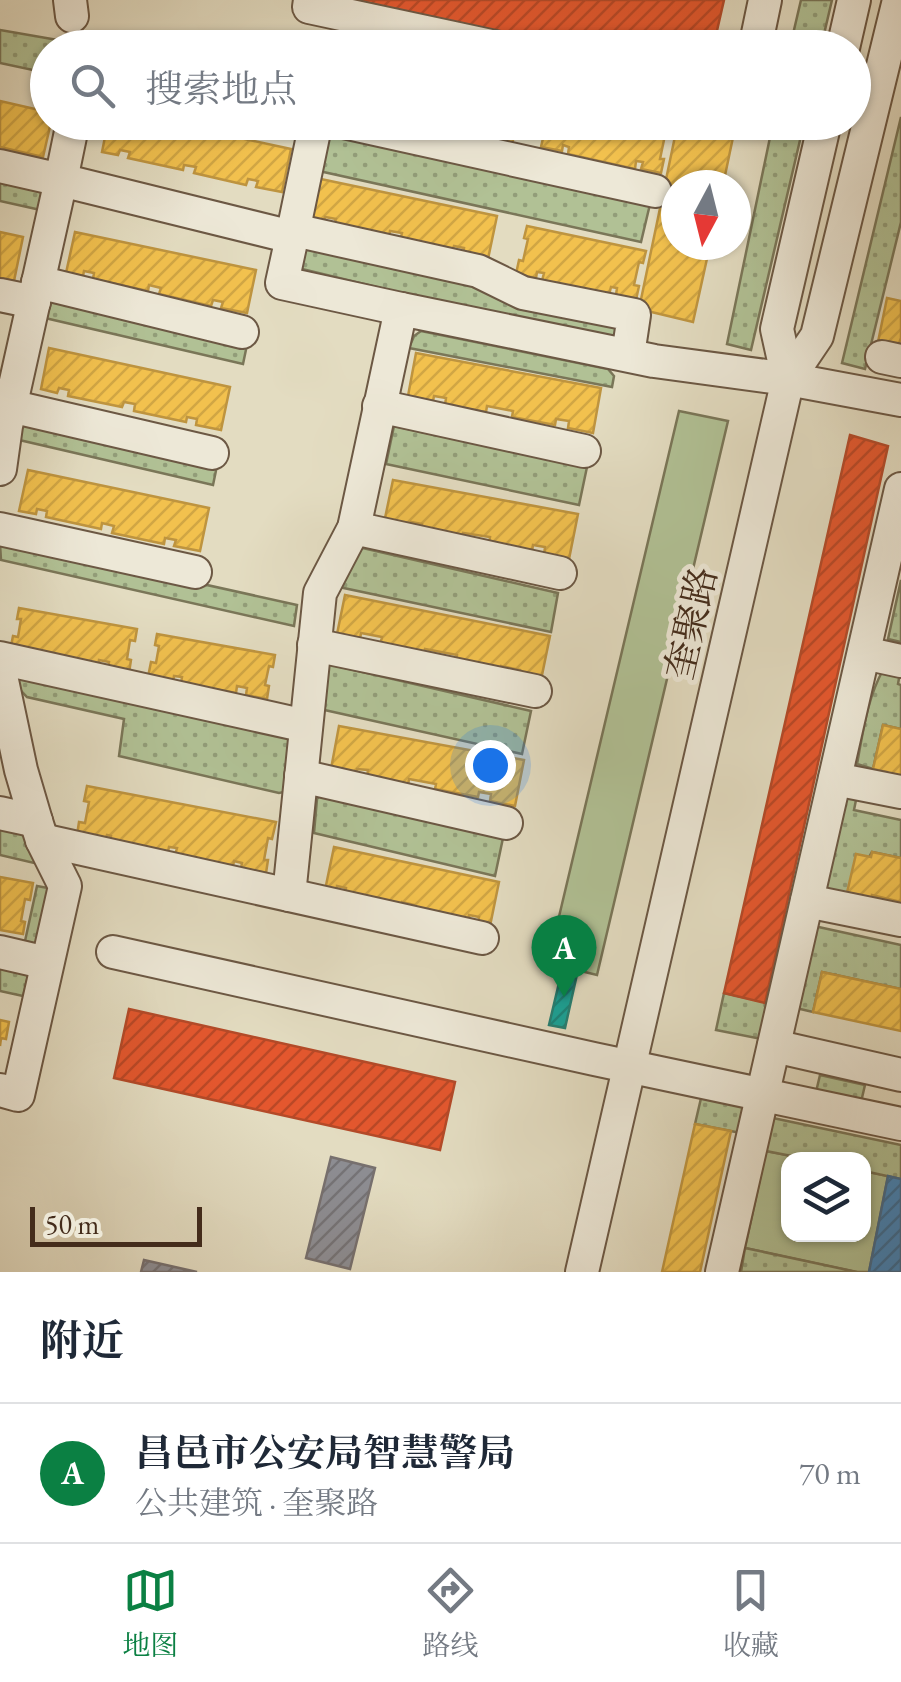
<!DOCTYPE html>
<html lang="zh">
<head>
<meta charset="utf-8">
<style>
	body { margin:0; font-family:"EB Garamond","Noto Serif SC",serif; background:#f6f6f7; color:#1f2937 }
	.controls { position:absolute; right:30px; bottom:30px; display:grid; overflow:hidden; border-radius:20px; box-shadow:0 2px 8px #0004 }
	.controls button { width:90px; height:90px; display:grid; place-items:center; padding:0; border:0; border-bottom:2px solid #e0e1e3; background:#fff; color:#1f2937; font:50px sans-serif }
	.compass { position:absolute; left:661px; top:170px; width:90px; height:90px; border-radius:50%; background:#fff; box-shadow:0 2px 8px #0004; rotate:187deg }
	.scale { position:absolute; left:30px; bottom:25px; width:172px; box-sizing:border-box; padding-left:10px; border:5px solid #442c1b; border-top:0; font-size:28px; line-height:35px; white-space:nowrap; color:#442c1b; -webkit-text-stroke:8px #ede8d7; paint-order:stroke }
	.you { position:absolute; left:490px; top:765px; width:35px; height:35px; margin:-25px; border:8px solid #fff; border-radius:50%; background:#1a73e8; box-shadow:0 0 0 15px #1a73e833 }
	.badge { display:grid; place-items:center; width:65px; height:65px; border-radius:50%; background:#0b8043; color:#fff; font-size:32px; font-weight:700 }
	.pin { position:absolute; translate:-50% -82px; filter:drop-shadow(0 2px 5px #0008) }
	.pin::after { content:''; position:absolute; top:52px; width:35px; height:30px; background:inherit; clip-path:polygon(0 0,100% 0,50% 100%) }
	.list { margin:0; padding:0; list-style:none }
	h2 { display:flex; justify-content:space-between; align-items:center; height:130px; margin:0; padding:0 40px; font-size:42px }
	h2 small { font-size:32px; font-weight:400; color:#747a83 }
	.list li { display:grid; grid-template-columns:65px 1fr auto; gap:30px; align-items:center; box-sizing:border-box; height:140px; padding:0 40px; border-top:2px solid #e0e1e3 }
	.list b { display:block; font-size:38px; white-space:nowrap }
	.list p { margin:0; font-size:32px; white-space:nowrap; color:#747a83 }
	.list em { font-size:32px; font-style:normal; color:#747a83 }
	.icon { flex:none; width:55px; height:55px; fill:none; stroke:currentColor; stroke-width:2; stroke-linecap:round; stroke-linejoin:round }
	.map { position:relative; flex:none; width:901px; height:1272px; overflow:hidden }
	.search { position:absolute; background:#fff; box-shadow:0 2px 8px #0004; left:30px; right:30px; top:30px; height:110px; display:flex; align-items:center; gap:25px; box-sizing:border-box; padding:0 35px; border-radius:55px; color:#747a83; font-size:38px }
	.sheet { height:270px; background:#fff }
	nav { display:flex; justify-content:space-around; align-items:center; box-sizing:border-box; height:140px; border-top:2px solid #e0e1e3; background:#fff; font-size:28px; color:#747a83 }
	nav a { display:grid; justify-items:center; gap:5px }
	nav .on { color:#0b8043 }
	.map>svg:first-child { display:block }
</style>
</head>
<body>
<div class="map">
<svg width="901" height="1272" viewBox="0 0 901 1272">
	<defs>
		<pattern id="garden-dots" width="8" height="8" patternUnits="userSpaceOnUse" patternTransform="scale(2.5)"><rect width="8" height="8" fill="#b1c195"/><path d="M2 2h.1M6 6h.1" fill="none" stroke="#929d79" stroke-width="1.8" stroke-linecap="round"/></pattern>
		<pattern id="homes-hatch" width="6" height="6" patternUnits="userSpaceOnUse" patternTransform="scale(2.5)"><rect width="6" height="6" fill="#f2c14e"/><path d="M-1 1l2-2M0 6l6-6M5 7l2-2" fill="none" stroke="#d1a644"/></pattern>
		<pattern id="shops-hatch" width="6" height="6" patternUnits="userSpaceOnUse" patternTransform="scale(2.5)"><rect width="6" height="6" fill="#e4572e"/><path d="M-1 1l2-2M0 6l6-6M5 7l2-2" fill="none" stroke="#ba4826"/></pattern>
		<pattern id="schools-hatch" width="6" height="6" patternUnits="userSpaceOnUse" patternTransform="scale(2.5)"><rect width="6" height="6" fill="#3f88c5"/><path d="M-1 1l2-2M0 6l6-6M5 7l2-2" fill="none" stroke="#366f9f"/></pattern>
		<pattern id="public-hatch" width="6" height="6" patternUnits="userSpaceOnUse" patternTransform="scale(2.5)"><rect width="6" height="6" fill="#17a398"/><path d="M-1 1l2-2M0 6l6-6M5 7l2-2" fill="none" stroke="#16857b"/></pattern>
		<pattern id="industry-hatch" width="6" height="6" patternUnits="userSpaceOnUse" patternTransform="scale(2.5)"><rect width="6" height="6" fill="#8d8d92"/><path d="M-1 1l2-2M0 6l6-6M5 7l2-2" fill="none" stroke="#757376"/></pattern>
	</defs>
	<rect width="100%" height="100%" fill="#e3dcc1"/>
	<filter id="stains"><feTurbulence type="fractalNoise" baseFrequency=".002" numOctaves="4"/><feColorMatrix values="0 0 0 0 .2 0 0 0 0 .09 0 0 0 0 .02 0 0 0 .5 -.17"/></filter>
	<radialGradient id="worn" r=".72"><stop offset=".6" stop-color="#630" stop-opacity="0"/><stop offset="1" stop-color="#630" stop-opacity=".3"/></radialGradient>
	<g fill="#b1c195" stroke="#7a7658" stroke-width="2.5">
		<path d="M679,411L728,421L597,975L548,963Z"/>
		<path d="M766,1151L807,1159L788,1160V1234H864V1171L888,1176L869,1272H856L745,1248Z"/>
	</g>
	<g fill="url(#garden-dots)" stroke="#7a7658" stroke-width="2.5">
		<path d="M801,0H832L821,47H790Z"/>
		<path d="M0,30L98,47L48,48L47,73L0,63Z"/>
		<path d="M901,117V222L865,369L842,363Z"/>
		<path d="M773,123H804L751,350L727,344Z"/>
		<path d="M328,130L651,200L641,242L319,171Z"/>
		<path d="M0,177L50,189L45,211L0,201Z"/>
		<path d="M302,241L620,323L617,345L302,269Z"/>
		<path d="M50,294L248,340L243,364L45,318Z"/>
		<path d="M421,331L608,369L614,376L612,387L409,348L414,336Z"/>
		<path d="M20,415L218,461L213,485L15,439Z"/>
		<path d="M394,426L587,467L579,505L386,464Z"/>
		<path d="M4,540L297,605L294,626L1,560L0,544Z"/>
		<path d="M354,546L558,593L551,632L339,587Z"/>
		<path d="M901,580V642L888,639Z"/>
		<path d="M328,664L531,711L522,754L320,709Z"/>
		<path d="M9,666L291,728L284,792L279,793L119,756L124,719L27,697L10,679Z"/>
		<path d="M901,667L898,684L901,685V729L883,725L873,769L857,764C863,732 867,699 883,670Z"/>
		<path d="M851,794L857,795L854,810L901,820V858L872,852L846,897L820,891L834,813Z"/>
		<path d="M319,796L503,838L495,876L314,833L317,799Z"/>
		<path d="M0,822L32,829L41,858L34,863L0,855Z"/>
		<path d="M37,886L48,888L49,901L36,944L25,941Z"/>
		<path d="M814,926L901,945V989L822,972L813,1012L796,1008Z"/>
		<path d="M0,957L31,964L23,996L0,991Z"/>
		<path d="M724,993L777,1005L771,1041L716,1030Z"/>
		<path d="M820,1075L865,1085L861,1102L816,1092Z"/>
		<path d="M702,1094L752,1105L746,1134L695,1124Z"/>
		<path d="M773,1118L901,1145V1179L864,1171V1160L807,1159L766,1151Z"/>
		<path d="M745,1248L857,1272H741Z"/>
	</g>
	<g fill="url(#homes-hatch)" stroke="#be943f" stroke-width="2.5">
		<path d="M0,101L48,112V122H51L43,157L0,147Z"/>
		<path d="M108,122H166L291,149L282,192L256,187L258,181L248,179L246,185L194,173L196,167L184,165L183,170L128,158L130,152L120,150L118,155L102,152Z"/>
		<path d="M442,122H515L513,131L515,132L512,144L495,141L496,134Z"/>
		<path d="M551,122H661L672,125L669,137L665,135L660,159H664L661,173L641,169L643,162L636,161L635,169L568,154L569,147L563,145L562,151L541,147L544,134L549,135Z"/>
		<path d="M678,122L736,123L723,185H676V245H710L693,322L639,309Z"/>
		<path d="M316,178L497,216L488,259L463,254L464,248L454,246L452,251L400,240L402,233L390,231L389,237L334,225L336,219L325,217L324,222L307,218Z"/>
		<path d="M527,226L646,251L643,263L639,262L634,285L639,286L636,300L616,295L617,288L611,287L609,295L542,281L544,273L537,272L536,278L516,274L519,260L523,261L528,239L524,238Z"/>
		<path d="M0,232L23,237L14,281L0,278Z"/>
		<path d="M75,232L256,270L247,313L221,308L223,302L213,300L211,306L159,294L161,288L149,285L148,291L93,279L94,273L84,271L83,276L66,273Z"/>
		<path d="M887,298L901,301V338L898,346L878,342Z"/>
		<path d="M49,348L230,387L221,430L196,425L197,419L187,417L186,422L134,411L135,404L124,402L122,407L68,396L69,390L59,388L57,393L41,389Z"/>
		<path d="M416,353L601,388L593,433L568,428L569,421L556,419L555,425L512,417L513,411L487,406L486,412L445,405L446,398L434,396L433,401L408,396Z"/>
		<path d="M28,470L209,508L200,551L174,546L176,540L165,538L164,544L112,533L114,526L102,523L101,529L46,517L47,511L37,509L36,514L19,511Z"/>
		<path d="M393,480L578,514L569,559L544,555L545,547L533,545L532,551L489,543L490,537L463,533L462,539L421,531L422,524L411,522L410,527L384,523Z"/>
		<path d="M345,595L550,636L541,680L519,676L520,670L501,666L500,671L456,662L457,655L425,649L424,654L380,645L382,637L361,633L360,639L337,634Z"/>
		<path d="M19,608L137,629L135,641L130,640L127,659L131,660L129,673L108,669L109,662L99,660L98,667L10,651L13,636L18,637L21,619H17Z"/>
		<path d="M157,634L275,655L273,667L269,666L265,685L269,686L267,699L246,695L247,688L237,686L236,693L181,683L182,677L174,676L173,682L148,677L151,662L156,663L159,646L155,645Z"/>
		<path d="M883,725L901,729V782L886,779L887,772L873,769Z"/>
		<path d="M339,726L524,760L515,806L490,801L491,794L479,792L478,797L435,789L436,784L409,779L408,785L367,777L368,770L357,769L356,773L331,769Z"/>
		<path d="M87,786L276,822L272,839L268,838L264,860H268L266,873L241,868L242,863L234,861L233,866L175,855L177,848L169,847L168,852L110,841L111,836L107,835L105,840L77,835L79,822L85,823L89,802L84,801Z"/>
		<path d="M334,847L499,882L490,926L478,923L479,917L469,915L468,921L413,910L414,905L402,902L401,907L345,895L346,888L337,886L336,893L325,890Z"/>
		<path d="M872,852L901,858V902L872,895L871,903L846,897L856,854L871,857Z"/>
		<path d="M0,877L33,883L30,900L25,899L21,921L25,922L23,934L0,930Z"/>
		<path d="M822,972L901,989V1031L813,1012Z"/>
		<path d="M0,1020L9,1022L6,1039L1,1038L0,1046Z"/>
		<path d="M695,1124L731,1131L700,1272H662Z"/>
	</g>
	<g fill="url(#shops-hatch)" stroke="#b44a28" stroke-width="2.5">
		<path d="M330,0H724L713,48H563Z"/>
		<path d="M850,435L888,446L765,1003L724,993Z"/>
		<path d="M129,1009L455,1082L440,1150L114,1078Z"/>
	</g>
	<path fill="url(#schools-hatch)" stroke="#406c92" stroke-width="2.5" d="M888,1176L901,1179V1272H869Z"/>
	<path fill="url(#public-hatch)" stroke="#247f72" stroke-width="2.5" d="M563,966L578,970L565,1028L549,1025Z"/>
	<g fill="url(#industry-hatch)" stroke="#77706e" stroke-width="2.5">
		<path d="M331,1157L375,1168L350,1269L306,1258Z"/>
		<path d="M144,1260L197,1272H141Z"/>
	</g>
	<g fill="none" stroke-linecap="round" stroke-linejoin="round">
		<g stroke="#6c5844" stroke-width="36">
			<g id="minor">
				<path d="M70,0L72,16"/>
				<path d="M310,0L309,7L500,48"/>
				<path d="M755,48L765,0"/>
				<path d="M843,48L854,0"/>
				<path d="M343,122L655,191"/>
				<path d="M0,166L61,180L73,122"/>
				<path d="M294,230L478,271L523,293L634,315L628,355"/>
				<path d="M292,237L316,122"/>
				<path d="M38,282L242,332"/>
				<path d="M0,295L34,302"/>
				<path d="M882,357L901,361"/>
				<path d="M788,379L777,329L825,122"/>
				<path d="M10,406L212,453"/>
				<path d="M379,406L584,451"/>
				<path d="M0,469L6,426L61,180L292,237L282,283L401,309"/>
				<path d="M354,528L560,573"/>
				<path d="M0,529L195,572"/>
				<path d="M314,645L535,691"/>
				<path d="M864,653L901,661"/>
				<path d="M0,658L306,726"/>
				<path d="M0,671L21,770L36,821L42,840L65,886L18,1095L0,1090"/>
				<path d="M301,776L506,823"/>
				<path d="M835,779L901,792"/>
				<path d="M0,813L36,821"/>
				<path d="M42,840L482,938"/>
				<path d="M289,895L320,593L354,528L401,309L654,361L788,379L901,400"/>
				<path d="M807,901L901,920"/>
				<path d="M0,952L47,963"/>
				<path d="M113,952L594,1059L901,1124"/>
				<path d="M774,1046L901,1075"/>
				<path d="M582,1272L788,379L817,336L899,0"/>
				<path d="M722,1272L901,489"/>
			</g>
		</g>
		<use href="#minor" stroke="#ede8d7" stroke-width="32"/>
	</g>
	<g text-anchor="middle" stroke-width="10" stroke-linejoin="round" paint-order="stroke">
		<g font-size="38" fill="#442c1b" stroke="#ede8d7">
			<text transform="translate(691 623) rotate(-77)" y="13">奎聚路</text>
		</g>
	</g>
	<rect width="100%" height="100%" filter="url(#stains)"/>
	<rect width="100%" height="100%" fill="url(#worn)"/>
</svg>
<div class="controls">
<button><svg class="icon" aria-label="layers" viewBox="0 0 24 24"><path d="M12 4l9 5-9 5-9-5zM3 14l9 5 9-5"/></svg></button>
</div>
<svg class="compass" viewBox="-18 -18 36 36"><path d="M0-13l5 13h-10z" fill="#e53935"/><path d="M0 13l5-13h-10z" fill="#747a83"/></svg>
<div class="scale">50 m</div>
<div class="you"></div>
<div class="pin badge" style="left:564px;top:997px">A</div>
<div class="search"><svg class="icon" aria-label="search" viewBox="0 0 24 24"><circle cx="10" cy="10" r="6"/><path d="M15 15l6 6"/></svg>搜索地点</div>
</div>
<section class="sheet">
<h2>附近<small></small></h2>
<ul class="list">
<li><span class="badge">A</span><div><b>昌邑市公安局智慧警局</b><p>公共建筑 · 奎聚路</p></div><em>70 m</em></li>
</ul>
</section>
<nav>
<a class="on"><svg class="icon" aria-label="map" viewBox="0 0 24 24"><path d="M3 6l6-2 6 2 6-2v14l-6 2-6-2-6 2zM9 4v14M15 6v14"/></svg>地图</a>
<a><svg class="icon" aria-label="directions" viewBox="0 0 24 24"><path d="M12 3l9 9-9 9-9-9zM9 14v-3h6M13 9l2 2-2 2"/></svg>路线</a>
<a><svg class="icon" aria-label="saved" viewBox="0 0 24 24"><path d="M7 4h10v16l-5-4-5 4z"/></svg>收藏</a>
</nav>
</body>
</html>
